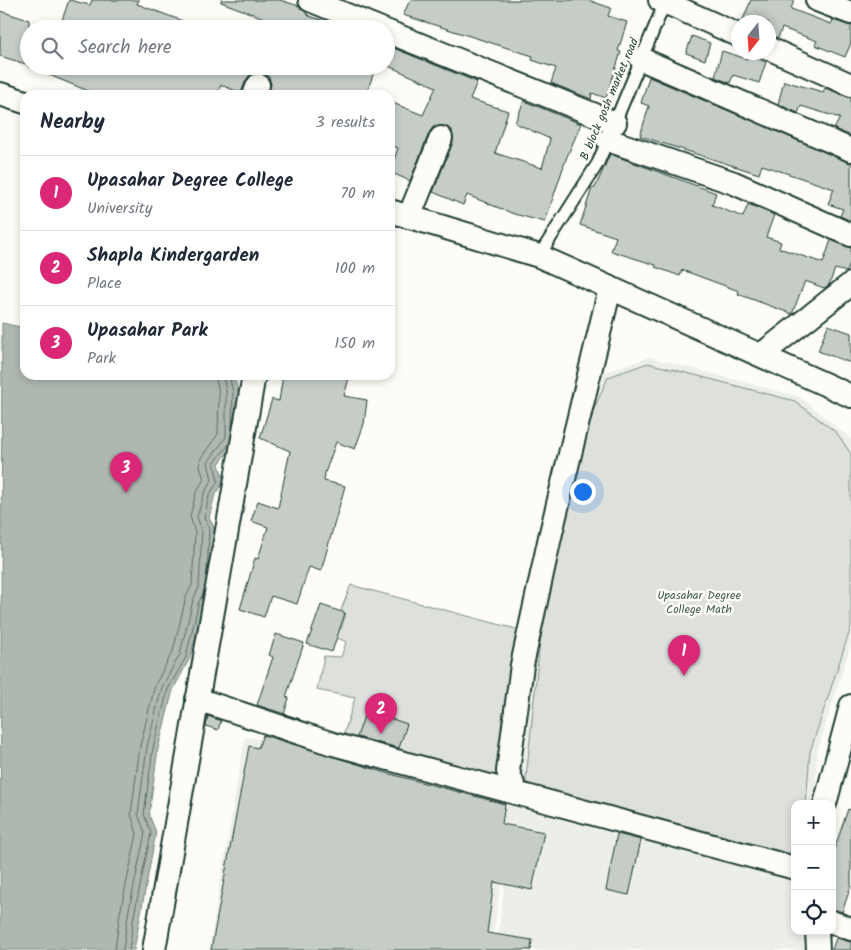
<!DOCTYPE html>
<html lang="en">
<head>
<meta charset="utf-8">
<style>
	body { margin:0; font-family:Kalam,sans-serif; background:#f2f2f3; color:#1f2937 }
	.controls { position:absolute; right:15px; bottom:15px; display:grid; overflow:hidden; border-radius:10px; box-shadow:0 2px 8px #0003 }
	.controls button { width:45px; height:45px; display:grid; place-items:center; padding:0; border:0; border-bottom:1px solid #e0e1e3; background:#fff; color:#1f2937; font:25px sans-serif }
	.compass { position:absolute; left:731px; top:15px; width:45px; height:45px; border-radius:50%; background:#fff; box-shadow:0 2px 8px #0003; rotate:197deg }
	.you { position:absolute; left:582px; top:491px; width:18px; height:18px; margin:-12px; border:4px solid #fff; border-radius:50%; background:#1a73e8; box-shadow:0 0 0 8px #1a73e833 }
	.badge { display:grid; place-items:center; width:32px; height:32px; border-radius:50%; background:#db2777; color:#fff; font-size:16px; font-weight:700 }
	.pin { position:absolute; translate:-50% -41px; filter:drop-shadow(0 1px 2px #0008) }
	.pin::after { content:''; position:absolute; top:26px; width:18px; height:15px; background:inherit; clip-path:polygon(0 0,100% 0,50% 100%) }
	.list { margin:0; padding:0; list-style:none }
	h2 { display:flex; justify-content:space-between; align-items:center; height:65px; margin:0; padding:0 20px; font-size:21px }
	h2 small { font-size:16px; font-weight:400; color:#747a83 }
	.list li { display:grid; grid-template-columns:32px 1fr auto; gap:15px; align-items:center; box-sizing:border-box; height:75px; padding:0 20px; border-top:1px solid #e0e1e3 }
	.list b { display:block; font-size:19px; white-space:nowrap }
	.list p { margin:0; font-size:16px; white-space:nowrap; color:#747a83 }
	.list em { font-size:16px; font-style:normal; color:#747a83 }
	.icon { flex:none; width:28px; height:28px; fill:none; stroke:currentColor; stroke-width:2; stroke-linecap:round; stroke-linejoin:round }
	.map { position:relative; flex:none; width:851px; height:950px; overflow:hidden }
	.search { position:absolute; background:#fff; box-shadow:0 2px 8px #0003; left:20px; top:20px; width:375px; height:55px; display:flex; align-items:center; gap:12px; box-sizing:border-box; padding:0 18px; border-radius:28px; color:#747a83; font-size:19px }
	.panel { position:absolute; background:#fff; box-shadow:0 2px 8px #0003; left:20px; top:90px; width:375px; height:290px; border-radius:15px }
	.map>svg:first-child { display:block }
</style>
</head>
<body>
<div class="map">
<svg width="851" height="950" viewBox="0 0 851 950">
	<rect width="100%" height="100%" fill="#fdfcf7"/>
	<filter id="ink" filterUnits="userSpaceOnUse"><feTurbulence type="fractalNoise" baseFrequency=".02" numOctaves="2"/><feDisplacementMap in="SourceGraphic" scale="10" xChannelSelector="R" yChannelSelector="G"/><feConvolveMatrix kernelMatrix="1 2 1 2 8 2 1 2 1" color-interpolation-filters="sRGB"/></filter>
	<g filter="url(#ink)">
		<path fill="#eceee9" d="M649,357L800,397L851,439V644L817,752L815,804H795V931H817L818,950H496L514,810L490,950H209L245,737L517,784L526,707L566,456L602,373Z"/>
		<g fill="#dde0db" stroke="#7e8e88">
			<path d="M648,363L795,401L837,433L851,454V627L810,752L806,804H795V858L525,789L545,591L594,409L608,377Z"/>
			<path d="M351,585L520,630L500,780L341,743L355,698L317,690L324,656L341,657L346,642L334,636L335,626L341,629L346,614L341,610Z"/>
		</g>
		<path fill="#aeb8b1" stroke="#75877f" d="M2,323L25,328V375H234L238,391L237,441L219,464L224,481L214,498L209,518L214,527V556L204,603L190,658L173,690L158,749L149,815L156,832L134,950H0Z"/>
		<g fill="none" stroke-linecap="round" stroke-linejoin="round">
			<g stroke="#586e66" stroke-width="1">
				<path d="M229,375L233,392L232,428"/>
				<path d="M207,573L209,529L204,518L209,496L218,481L214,463L230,443"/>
				<path d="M115,950L120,913L137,834L131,814L140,746L155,685L173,651L186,597L192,585L195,533L190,516L196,493L204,479L200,466L201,458L218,434L219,393L215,375"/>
				<path d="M123,950L128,914L145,833L138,814L147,747L162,687L180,654L193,600L199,587L202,531L197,517L204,494L212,480L208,462L226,437V392L223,375"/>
				<path d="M129,950L134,915L151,833L144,814L153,748L168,689L186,657L199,601L204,592"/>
			</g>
		</g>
		<g fill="#c6cdc7" stroke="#1f3d34">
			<path d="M69,0L90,5L92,0H139L137,4L199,27V29H59Z"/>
			<path d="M221,0H280L299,6L309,16L339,26V29H266L269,20L221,2Z"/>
			<path d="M410,0H588L611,8L608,16L627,22L618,51L621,52L606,98L592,93L591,99L551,83L556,68L532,60L533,56L403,15Z"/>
			<path d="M751,0H794L791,9L831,24L833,20L851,26V43L845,57L815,45L817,41L782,28L778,38L768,35V22H742Z"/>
			<path d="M0,11L29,20V65L0,56Z"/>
			<path d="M692,36L710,43L705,60L686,53Z"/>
			<path d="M386,45L477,82L470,99L508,111L495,153L542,168L550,139L515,123L524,101L581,124L566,159L545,222L514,214L467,195L463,205L433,192L453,142L452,130L445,126L433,127L429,133L410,181L390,172L398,148L390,145V102L423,115L436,87L386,65Z"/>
			<path d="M722,51L747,59L748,55L766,62L759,83L733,75L730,83L715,77Z"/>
			<path d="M27,66H376L366,95H268L271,84L269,77L263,73L257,72L246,80L241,93L221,85L217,95H98Z"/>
			<path d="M649,77L851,163V221L840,216L843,209L828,204L834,189L762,165L759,174L640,136L649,106L641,103Z"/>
			<path d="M784,81L823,92L825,88L851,98V136L834,129L840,118L801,106L798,113L778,104Z"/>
			<path d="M610,154L716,193L712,205L743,217L748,204L774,215L766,237L781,242L779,248L823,263L831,240L851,248V261L847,272L835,269L829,285L824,288L805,281L792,314L738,294L739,291L682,270L680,276L655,267L656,265L611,251L616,237L580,225L592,188H595Z"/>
			<path d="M828,325L851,333V363L818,351Z"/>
			<path d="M283,375H350L344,396L367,400L364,424L355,449L336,442L325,473L324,481L345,486L321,571L309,567L297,604L271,596L264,617L240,609L255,558L258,559L268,527L251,521L258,501L278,508L290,451L260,438L272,399L279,401Z"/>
			<path d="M321,605L345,613L332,652L307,644Z"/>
			<path d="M276,634L304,643L286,697L289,698L284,714L300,719L257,705L273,657L269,655Z"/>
			<path d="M366,710L407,724L399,748L357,737Z"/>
			<path d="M208,716L221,721L218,730L206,726Z"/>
			<path d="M263,735L390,774L505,804L502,824L544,832L532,890L494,882L487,933L532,940L531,950H211L249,746L258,748Z"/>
			<path d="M848,809L851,810V886L842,912L832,909V856Z"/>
			<path d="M617,834L641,840L629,895L606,890Z"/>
			<path d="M836,938L851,942V950H832Z"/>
		</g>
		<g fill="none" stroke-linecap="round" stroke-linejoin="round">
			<g stroke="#1f3d34" stroke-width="15">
				<path id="lane" d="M539,256L598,163L666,0"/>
			</g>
			<g stroke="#1f3d34" stroke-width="26">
				<g id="street">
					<path d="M310,0L381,29"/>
					<path d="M660,0L738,35"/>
					<path d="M817,0L851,13"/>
					<path d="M386,31L615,123"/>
					<path d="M768,48L851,85"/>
					<path d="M641,59L851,150"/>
					<path d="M0,94L25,102"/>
					<path d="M254,95L258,85"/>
					<path d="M608,140L734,183L851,235"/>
					<path d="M390,211L539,256L851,396"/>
					<path d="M409,217L441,138"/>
					<path d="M761,355L851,284"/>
					<path d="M197,699L333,744L795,868"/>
					<path d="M516,793L508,771L522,665L550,537L610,288"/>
					<path d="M825,804L851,706"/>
					<path d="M832,922L851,929"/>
					<path d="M817,931L818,950"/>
					<path d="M154,950L254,375"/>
				</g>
			</g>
			<use href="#lane" stroke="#fdfcf7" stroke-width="11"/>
			<use href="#street" stroke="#fdfcf7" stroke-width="22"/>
		</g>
	</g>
	<g text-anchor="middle" stroke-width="5" stroke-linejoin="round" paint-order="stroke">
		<g font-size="12" fill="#1f3d34" stroke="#fdfcf7">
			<text transform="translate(609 99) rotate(-67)" y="4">B block gosh market road</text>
		</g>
		<g font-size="12" fill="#455e55" stroke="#fdfcf7">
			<text x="699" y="599">Upasahar Degree<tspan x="699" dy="14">College Math</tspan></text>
		</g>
	</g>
</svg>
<div class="controls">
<button>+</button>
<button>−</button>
<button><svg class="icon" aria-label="locate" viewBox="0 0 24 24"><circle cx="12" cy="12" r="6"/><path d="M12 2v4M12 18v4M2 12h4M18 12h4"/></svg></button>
</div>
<svg class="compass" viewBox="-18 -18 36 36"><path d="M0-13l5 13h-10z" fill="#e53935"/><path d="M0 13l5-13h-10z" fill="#747a83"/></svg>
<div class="you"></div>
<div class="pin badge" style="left:684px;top:676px">1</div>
<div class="pin badge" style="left:381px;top:734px">2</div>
<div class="pin badge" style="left:126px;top:493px">3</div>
<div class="search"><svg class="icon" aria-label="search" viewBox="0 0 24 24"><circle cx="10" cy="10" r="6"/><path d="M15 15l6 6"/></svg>Search here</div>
<section class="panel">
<h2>Nearby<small>3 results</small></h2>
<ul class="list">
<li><span class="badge">1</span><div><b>Upasahar Degree College</b><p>University</p></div><em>70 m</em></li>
<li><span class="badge">2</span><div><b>Shapla Kindergarden</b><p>Place</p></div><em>100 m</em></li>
<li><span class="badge">3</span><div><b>Upasahar Park</b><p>Park</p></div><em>150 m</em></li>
</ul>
</section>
</div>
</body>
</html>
